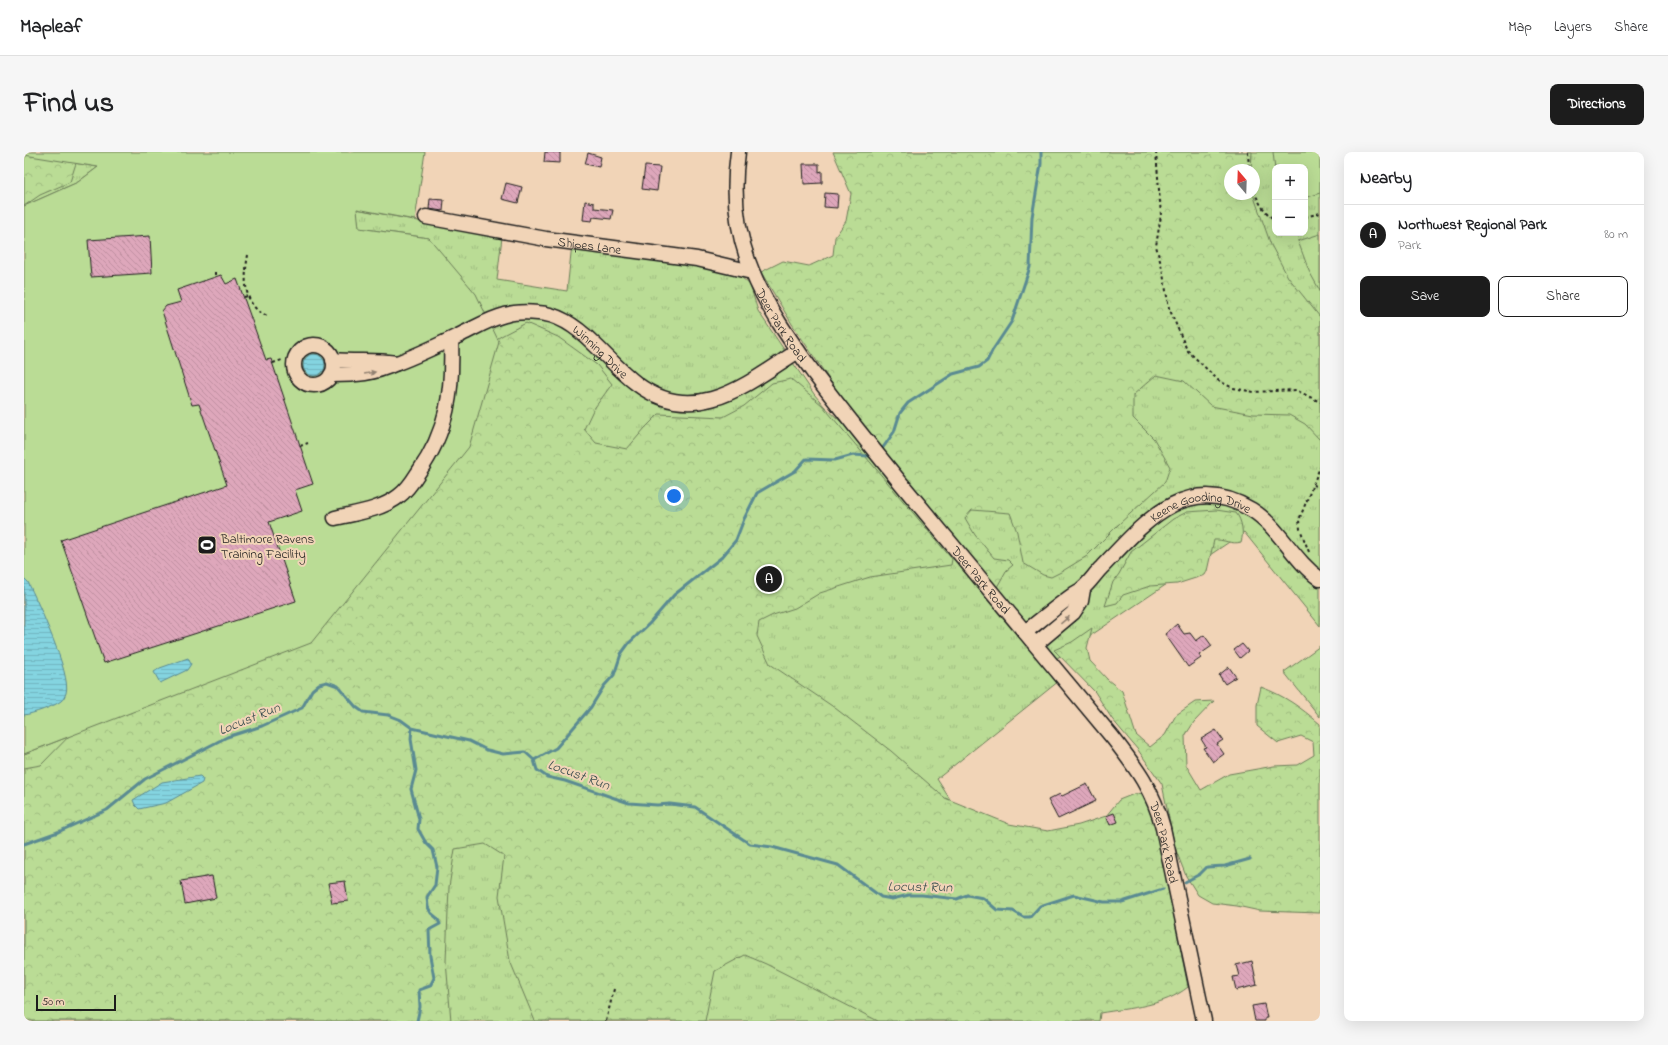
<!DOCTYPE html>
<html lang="en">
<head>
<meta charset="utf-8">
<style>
	body { margin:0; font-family:"Indie Flower",sans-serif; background:#f6f6f6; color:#202124 }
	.controls { position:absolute; right:12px; top:12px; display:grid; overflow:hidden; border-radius:8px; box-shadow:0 4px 16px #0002 }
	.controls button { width:36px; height:36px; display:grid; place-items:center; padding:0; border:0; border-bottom:1px solid #e0e0e0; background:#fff; color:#202124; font:20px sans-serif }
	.compass { position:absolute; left:1200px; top:12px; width:36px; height:36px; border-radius:50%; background:#fff; box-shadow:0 4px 16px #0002; rotate:341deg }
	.scale { position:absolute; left:12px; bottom:10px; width:80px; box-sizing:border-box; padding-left:4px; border:2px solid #1c1c1c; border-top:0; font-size:11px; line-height:14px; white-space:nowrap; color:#1c1c1c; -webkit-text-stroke:3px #f1d4b7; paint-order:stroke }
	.you { position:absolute; left:650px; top:344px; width:14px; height:14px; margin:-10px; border:3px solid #fff; border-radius:50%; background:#1a73e8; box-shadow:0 0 0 6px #1a73e833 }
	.badge { display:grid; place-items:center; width:26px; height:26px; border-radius:50%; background:#1c1c1c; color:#fff; font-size:13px; font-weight:700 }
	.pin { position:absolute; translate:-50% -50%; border:2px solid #fff; box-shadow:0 1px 4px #0006 }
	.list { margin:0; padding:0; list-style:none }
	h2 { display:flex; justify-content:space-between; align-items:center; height:52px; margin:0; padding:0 16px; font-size:17px }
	h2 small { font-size:13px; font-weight:400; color:#757577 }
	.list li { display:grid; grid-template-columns:26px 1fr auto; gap:12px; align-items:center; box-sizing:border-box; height:60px; padding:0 16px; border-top:1px solid #e0e0e0 }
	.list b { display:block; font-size:15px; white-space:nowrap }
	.list p { margin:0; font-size:13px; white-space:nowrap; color:#757577 }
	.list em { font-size:13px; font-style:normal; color:#757577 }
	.actions { display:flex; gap:8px; padding:12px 16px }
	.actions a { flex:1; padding:9px 0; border:1px solid #1c1c1c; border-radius:8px; text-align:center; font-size:14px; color:#1c1c1c }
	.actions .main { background:#1c1c1c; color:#fff }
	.map { position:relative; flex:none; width:1296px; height:869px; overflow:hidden; border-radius:8px }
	header { display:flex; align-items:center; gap:24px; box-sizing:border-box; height:56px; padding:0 20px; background:#fff; border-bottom:1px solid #e0e0e0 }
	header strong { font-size:19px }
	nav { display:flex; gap:22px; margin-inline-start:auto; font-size:14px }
	.intro { display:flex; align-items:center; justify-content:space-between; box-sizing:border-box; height:96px; padding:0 24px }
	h1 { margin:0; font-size:28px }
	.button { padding:10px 18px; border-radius:8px; background:#1c1c1c; color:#fff; font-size:14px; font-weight:700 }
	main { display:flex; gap:24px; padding:0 24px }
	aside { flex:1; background:#fff; border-radius:8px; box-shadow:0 4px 16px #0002 }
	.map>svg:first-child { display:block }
</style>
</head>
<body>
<header>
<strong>Mapleaf</strong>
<nav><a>Map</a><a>Layers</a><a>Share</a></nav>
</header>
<div class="intro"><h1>Find us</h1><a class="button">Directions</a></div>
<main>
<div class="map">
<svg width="1296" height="869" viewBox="0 0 1296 869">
	<defs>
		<pattern id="grass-tufts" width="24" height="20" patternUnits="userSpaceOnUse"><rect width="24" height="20" fill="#badc95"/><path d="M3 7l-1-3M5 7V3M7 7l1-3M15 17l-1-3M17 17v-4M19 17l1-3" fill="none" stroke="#9fbc80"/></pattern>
		<pattern id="forest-crowns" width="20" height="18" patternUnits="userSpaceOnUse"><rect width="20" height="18" fill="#badc95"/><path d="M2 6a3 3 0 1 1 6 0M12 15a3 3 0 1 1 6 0" fill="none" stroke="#9fbc80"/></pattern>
		<pattern id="water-rules" width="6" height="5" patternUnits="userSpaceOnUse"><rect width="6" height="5" fill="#84d4e0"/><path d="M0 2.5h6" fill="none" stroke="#71b5c0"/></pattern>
		<pattern id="building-back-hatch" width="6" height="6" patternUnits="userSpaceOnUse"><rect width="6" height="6" fill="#dea7bb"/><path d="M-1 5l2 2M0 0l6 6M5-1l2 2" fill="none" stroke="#be8fa0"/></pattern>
	</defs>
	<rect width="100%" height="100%" fill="#f1d4b7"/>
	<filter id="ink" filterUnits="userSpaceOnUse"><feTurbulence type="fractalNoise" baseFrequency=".025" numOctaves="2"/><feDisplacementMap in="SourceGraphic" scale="8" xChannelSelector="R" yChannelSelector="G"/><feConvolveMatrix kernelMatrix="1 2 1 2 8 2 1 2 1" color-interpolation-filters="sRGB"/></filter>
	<g filter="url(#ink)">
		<g fill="url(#grass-tufts)" stroke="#6b7c58" fill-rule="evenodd">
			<path d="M834,0H1296V474L1220,380L1023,513L1035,529L913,627L1068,869H0V602L287,491L405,86L335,76L332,57L478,85L473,128L543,139L548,92L679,115L715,123L726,133L734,159L790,242L800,254L828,280ZM1251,15H1281V81H1251ZM1206,18H1230V42H1206Z"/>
			<path d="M0,3L74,15L54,30L0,54Z"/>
			<path d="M1296,494V565L1260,520Z"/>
		</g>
		<g fill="url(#forest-crowns)" stroke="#6b7c58">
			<path d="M0,0L53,8L46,30L16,43L0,54Z"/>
			<path d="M809,0H1228L1227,18H1206V42H1229L1247,93L1264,125L1296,165V288L1281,272L1265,263L1229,262L1187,254L1160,229L1132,223L1109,243V266L1130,287L1146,315L1141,330L1095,372L1063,404L1037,420L1027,425L1019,423L999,411L993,380L986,361L948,358L941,366L951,383L970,406L984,408L989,413L982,419L973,435L850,289L823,254L768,172L737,120L759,109L785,114L809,103L811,85L822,69L827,42Z"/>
			<path d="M502,171L534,185L573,213L588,232L569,258L560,277L572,291L603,297L621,276L635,262L699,265L720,254L748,231L767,227L798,253L928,407L927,413L846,425L796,441L771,456L749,463L735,470L733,484L746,512L811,556L867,599L921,646L985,672L1024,679L1055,673L1082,664L1095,648L1110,642L1118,641L1125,653L1136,693L1164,835C1141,854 1105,856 1076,861L1075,869H854L742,812L721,803L691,819L681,869H511L486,809L475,744L480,704L461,692L431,697L425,735L422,809L427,869H0V616L17,613L53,576L453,199L479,183Z"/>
			<path d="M1192,358L1212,361C1218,368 1220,382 1217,390C1208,393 1199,387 1190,388L1183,419L1181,423L1153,432L1126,434L1099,443L1093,451L1081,454L1089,430L1095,422L1107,400L1149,367L1163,360Z"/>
			<path d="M1068,476L1063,496L1066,509L1084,528L1098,539L1112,583L1126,595L1141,583L1152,563L1171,550L1190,549L1170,570L1161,584L1162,613L1177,638L1205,622L1250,614L1273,613L1290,603L1289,590L1277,584L1254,591L1233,574V553L1237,535C1261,544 1276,555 1296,572V761L1236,759L1213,754L1188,751L1174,743L1162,724L1151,696L1138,632L1114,598L1088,567L1071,540L1030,498L1048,490Z"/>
		</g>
		<g fill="#badc95" stroke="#6b7c58">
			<path d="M0,0H401L391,68L333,57L335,76L405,86L452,142L475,190L445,295L287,491L0,602V54L54,30L74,15L0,3Z"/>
			<path d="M1249,0H1296V41L1281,46V15H1251V18Z"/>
			<path d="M1296,82V139L1285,119L1274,89Z"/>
		</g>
		<g fill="url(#water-rules)" stroke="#5a8a92">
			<circle cx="290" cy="213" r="11"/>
			<path d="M0,426L4,430C13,449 48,523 42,541C41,544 39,548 37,549C31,554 8,562 0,563Z"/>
			<path d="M164,506L167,512L163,518L136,531L130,520L136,516Z"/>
			<path d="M176,624L179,627L178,631L142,651L115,657L111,653L109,648L138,630Z"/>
		</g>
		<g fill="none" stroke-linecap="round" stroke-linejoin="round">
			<g stroke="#5a8a92" stroke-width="3">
				<path d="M858,297L870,280L876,261L884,251L929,222L955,215L963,209L968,199L988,169L1006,115L1008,65L1017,12V0"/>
				<path d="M388,576L387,587L392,618L387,637L395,667L394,677L402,691L409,698L413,715L411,733L403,745L404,755L407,761L413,766L416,772L405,778L406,804L410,826L406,834L395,838L396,855L393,869"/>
				<path d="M510,608L532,596L567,555L580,534L590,523L597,502L605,491L625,472L650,443L698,405L712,388L720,367L733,341L771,319L782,307L811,308L829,303L845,304"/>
				<path d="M0,692L34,680L83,658L121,627L203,585L238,574L278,556L288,538L295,532L303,530L314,534L332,555L339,560L364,563L377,568L388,576L445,589L463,598L479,602L501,600L510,608L513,618L523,625L541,629L605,651L633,653L646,652L671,655L726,692L748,695L814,713L857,745L868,747L885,743H898L933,747L943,743L959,746L973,758L989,759L999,765H1006L1016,754L1050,743L1080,750H1098L1139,737"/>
				<path d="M1161,730L1176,722L1183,715L1201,714L1226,707"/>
			</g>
		</g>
		<g fill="url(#building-back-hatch)" stroke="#1c1c1c">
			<path d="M521,0H536V11L520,10Z"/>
			<path d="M564,1L577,5L575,15L561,12Z"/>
			<path d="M779,12H795V20L798,19V31L780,32Z"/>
			<path d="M621,14L636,15L633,39L618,37Z"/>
			<path d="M482,31L498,35L494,51L478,47Z"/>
			<path d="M801,41L814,42L813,56L800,55Z"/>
			<path d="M406,47L420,48L419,59L405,57Z"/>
			<path d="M561,49L570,51V56L589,58L587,67L569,65L568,69L559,68Z"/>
			<path d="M126,84L128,121L67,125L64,88Z"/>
			<path d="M197,123L202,132L213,127L242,208L247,207L289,332L271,338L278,359L245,370L272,449L80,511L37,388L203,333L175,252L168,253L138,159L142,154L157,150L153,138Z"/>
			<path d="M1153,472L1160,482L1166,481L1172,489L1180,483L1188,494L1175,503L1177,506L1164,515L1141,482Z"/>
			<path d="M1218,492L1224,499L1216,506L1210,498Z"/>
			<path d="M1205,515L1212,525L1201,532L1195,523Z"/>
			<path d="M1192,578L1199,588L1193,592L1200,602L1189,610L1179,596L1182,595L1177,587Z"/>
			<path d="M1063,632L1072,649L1034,667L1024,648L1036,642L1038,644Z"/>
			<path d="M1090,661L1094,670L1086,673L1082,664Z"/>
			<path d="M188,724L192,746L161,752L157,729Z"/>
			<path d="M321,729L324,749L308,751L304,731Z"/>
			<path d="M1228,809L1233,833L1212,838L1209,825L1215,824L1212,813Z"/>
			<path d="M1240,852L1243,866H1241V869H1231L1228,854Z"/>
		</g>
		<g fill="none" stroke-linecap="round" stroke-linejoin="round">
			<g stroke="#1c1c1c" stroke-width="17">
				<g id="minor">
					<path id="s1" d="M714,0C708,42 712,80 728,119C743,156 766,188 789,220C820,261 852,301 885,341C953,422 1021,504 1089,586C1113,617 1129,638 1139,676L1180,869"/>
					<path id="s2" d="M402,65L522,87L673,107L728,120"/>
					<circle cx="290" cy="213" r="20"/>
					<path id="s3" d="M373,211C397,202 419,191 442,180C454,174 468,166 481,163C491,160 504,160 514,161C536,162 554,176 569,191C583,204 597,220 613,232C672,276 724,231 774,199"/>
					<path d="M307,223C333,223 349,222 373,211C352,208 331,210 309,208"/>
					<path d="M311,366C332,361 357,358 375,344C382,339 389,329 394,321C424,279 429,238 427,188"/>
					<path id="s4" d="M1001,480C1017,468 1033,454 1049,443C1052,440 1057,439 1059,436C1066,430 1071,422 1077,416C1119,372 1162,318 1228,358C1255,375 1269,408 1296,427"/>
					<path d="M1012,492L1049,461L1057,449L1059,437"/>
				</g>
			</g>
			<g stroke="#1c1c1c" stroke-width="2" stroke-dasharray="3 3" stroke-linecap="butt">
				<path d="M1132,0L1137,63L1132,94L1138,116L1145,156L1163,198L1195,229L1209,236L1230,240L1272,238L1296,250"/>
				<path d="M1224,0L1225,18"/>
				<path d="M1230,39C1235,51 1240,60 1251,68"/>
				<path d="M1281,65L1296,61"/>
				<path d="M224,103C220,125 218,155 244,164"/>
				<path d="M191,120V125"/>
				<path d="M220,145L224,144"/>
				<path d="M249,211L258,208"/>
				<path d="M276,294L284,291"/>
				<path d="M1289,333L1296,335"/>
				<path d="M1285,400L1276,377L1275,368L1296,315"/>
				<path d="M582,869L590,837"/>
			</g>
			<use href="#minor" stroke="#f1d4b7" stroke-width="14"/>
		</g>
		<defs><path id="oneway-solid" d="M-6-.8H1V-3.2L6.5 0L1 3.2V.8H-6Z"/></defs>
		<g fill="#918171">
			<use href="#oneway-solid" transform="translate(346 221) rotate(-10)"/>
			<use href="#oneway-solid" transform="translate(1041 468) rotate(-40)"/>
		</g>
	</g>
	<defs>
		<g id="stadium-square" transform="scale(1)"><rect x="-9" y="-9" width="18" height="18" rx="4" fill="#1c1c1c" stroke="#f1d4b7"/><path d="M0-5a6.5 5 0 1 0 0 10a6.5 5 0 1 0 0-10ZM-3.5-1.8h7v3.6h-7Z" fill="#fff"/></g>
	</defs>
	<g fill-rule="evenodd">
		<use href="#stadium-square" x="183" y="393"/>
	</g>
	<g text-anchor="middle" stroke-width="4" stroke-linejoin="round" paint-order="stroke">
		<g font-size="13" fill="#1c1c1c" stroke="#f1d4b7">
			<text dy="5" stroke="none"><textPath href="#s2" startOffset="166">Shipes Lane</textPath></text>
			<text dy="5" stroke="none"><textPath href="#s1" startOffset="183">Deer Park Road</textPath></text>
			<text dy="5" stroke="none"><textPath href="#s3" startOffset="227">Winning Drive</textPath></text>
			<text dy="5" stroke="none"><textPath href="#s4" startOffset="224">Keene Gooding Drive</textPath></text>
			<text dy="5" stroke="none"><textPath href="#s1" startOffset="507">Deer Park Road</textPath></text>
			<text dy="5" stroke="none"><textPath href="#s1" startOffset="831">Deer Park Road</textPath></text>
		</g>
		<g font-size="13" fill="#1c1c1c" stroke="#f1d4b7" text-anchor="start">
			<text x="197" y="391">Baltimore Ravens<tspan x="197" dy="15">Training Facility</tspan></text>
		</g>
		<g font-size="14" font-style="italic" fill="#364a4d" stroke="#f1d4b7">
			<text transform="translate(225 566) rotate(-22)" y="5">Locust Run</text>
			<text transform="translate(555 622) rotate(20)" y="5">Locust Run</text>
			<text transform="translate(896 734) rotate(1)" y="5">Locust Run</text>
		</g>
	</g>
</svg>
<div class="controls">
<button>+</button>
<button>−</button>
</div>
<svg class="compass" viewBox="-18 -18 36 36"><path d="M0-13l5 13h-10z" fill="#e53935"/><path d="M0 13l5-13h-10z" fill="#757577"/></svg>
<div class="scale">50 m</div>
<div class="you"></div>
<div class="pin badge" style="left:745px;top:427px">A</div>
</div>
<aside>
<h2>Nearby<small></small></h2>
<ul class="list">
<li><span class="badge">A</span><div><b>Northwest Regional Park</b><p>Park</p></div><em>80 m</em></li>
</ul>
<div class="actions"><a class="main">Save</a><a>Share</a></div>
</aside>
</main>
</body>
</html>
